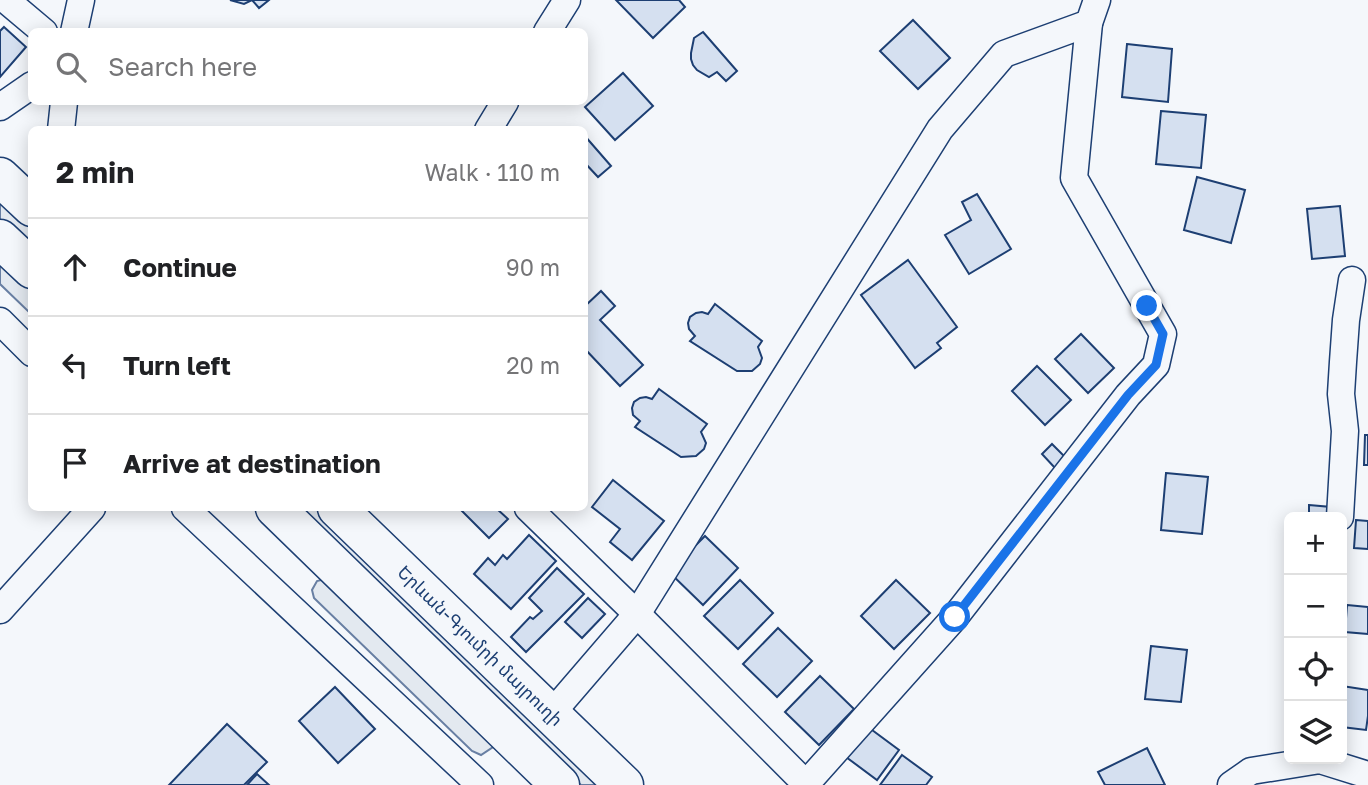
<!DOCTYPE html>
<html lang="en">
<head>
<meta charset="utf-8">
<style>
	body { margin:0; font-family:"Golos Text","Noto Sans Armenian",sans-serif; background:#f2f2f2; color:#202124 }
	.controls { position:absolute; right:21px; bottom:21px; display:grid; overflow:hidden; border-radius:10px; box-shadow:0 4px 18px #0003 }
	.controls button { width:63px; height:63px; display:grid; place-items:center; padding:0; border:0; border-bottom:2px solid #e0e0e0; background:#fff; color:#202124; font:35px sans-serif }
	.stop { position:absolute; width:21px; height:21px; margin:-16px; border:5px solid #1a73e8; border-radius:50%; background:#fff }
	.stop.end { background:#1a73e8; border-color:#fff; box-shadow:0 2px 7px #0008 }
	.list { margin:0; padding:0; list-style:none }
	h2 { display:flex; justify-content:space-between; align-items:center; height:91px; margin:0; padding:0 28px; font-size:30px }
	h2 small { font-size:23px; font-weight:400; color:#757577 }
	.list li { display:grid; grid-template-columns:46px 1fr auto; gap:21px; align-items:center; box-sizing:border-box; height:98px; padding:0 28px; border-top:2px solid #e0e0e0 }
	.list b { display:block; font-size:26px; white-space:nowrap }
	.list em { font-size:23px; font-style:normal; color:#757577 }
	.icon { flex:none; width:38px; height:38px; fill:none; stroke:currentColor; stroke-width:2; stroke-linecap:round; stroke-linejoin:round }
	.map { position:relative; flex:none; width:1368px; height:785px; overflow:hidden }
	.search { position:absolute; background:#fff; box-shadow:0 4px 18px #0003; left:28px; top:28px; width:560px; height:77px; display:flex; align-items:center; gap:18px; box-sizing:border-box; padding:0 24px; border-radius:10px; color:#757577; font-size:26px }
	.panel { position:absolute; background:#fff; box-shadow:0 4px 18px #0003; left:28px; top:126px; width:560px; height:385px; border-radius:10px }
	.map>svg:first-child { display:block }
</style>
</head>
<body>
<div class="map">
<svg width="1368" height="785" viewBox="0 0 1368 785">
	<rect width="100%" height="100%" fill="#f4f7fb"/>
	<g fill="#e3e9f0" stroke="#687fa3" stroke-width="2">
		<path d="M0,196L31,226V251L0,220Z"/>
		<path d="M0,259L31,290V314L0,284Z"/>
		<path d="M295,508H320L606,785H581Z"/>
		<path d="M325,579L495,741L493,747L481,755L472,751L314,598L312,590L317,581Z"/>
	</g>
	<g fill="#d5e0f0" stroke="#1d3f73" stroke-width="2">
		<path d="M230,0H269L259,8L252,0L244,4Z"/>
		<path d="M616,0H679L685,7L653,38Z"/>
		<path d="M913,20L950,58L918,89L880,51Z"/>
		<path d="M4,27L26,47L0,77V31Z"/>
		<path d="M703,32L737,71L726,81L717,72L709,77L697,70L693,65L691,59V53L694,38Z"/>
		<path d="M1127,44L1172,49L1168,102L1122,97Z"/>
		<path d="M623,73L653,106L615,140L585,107Z"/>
		<path d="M1161,111L1206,115L1201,168L1156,164Z"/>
		<path d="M584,135L611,166L598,177L584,162Z"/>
		<path d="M1197,177L1245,190L1231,243L1184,230Z"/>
		<path d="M977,194L1011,249L969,274L945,235L971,220L962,202Z"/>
		<path d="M1340,206L1345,256L1312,259L1307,209Z"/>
		<path d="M908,260L957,327L937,343L941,348L915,368L861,295Z"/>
		<path d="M601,291L615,306L600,320L643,365L620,386L584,348V307Z"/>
		<path d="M715,304L762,341L758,347L762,358L760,364L752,371H737L690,341L695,336L689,329L688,323L690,317L696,313L702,312L708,314Z"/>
		<path d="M1081,334L1114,368L1088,393L1055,359Z"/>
		<path d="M1037,366L1071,400L1045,425L1012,391Z"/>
		<path d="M659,389L707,424L701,432L706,443L704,449L696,456L681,457L635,427L640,421L633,415L632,408L634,402L640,398L646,397L652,399Z"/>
		<path d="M1365,435H1368V465H1364Z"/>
		<path d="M1052,444L1065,457L1055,468L1042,454Z"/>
		<path d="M1166,473L1208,477L1202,534L1161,530Z"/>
		<path d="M613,480L664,521L632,560L610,542L620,529L592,507Z"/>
		<path d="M1309,505L1331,507L1330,517H1309Z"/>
		<path d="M459,508H496L508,519L489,538Z"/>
		<path d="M1356,520L1368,521V549L1354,548Z"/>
		<path d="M529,535L556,561L511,609L474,574L488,558L495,565L503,555L507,559Z"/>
		<path d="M705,536L738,568L703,605L669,572Z"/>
		<path d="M557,568L584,594L526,652L511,637L530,617L533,619L542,611L529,598Z"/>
		<path d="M740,580L773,613L738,649L704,616Z"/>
		<path d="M896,580L930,613L894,649L861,616Z"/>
		<path d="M588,598L605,614L582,638L565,622Z"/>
		<path d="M1347,605L1368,607V634L1345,632Z"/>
		<path d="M778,628L812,661L777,697L743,664Z"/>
		<path d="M1151,646L1187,650L1181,702L1145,699Z"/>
		<path d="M820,676L854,709L819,745L785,712Z"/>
		<path d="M1342,686L1368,690V716L1366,730L1342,727Z"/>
		<path d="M335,687L375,729L338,763L299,721Z"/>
		<path d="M227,724L267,762L244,785H169Z"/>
		<path d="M868,727L899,750L877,780L846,757Z"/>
		<path d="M1147,748L1165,785H1105L1098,772Z"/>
		<path d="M902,755L932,777L926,785H880Z"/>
		<path d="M257,774L269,785H247Z"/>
	</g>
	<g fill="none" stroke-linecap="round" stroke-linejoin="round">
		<g stroke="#1d3f73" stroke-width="29">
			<g id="minor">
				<path d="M6,0L44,32"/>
				<path d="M74,32L81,0"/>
				<path d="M547,32L567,0"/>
				<path d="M0,107L32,85"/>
				<path d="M61,130L64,102"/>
				<path d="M488,130L505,102"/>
				<path d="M0,321L32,353"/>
				<path d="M185,508L480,785"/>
				<path d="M528,508L637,614L807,785"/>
				<path d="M1340,517L1345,431L1341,394L1343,362L1346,320L1352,280"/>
				<path d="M0,610L92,508"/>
				<path d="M551,714L637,614L940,129L1004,54L1089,23L1097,0"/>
				<path d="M806,784L955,617L1128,395L1156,365L1163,334L1074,178L1089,23"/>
				<path d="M1231,785L1251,771L1320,760L1368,775"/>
			</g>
		</g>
		<g stroke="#1d3f73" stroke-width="41">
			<g id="highway">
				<path d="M0,177L32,207"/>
				<path d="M0,239L32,269"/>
				<path d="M275,508L560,785"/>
				<path d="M337,508L624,785"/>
			</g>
		</g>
		<use href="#minor" stroke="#f4f7fb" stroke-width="26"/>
		<use href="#highway" stroke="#f4f7fb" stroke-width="38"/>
	</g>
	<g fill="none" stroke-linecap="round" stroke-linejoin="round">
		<path stroke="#1a73e8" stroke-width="9" d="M955,617L1128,395L1156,365L1163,334L1147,306"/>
	</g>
	<g text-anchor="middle" stroke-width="5" stroke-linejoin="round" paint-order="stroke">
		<g font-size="18" fill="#1d3f73" stroke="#f4f7fb">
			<text transform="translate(480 646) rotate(44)" y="6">Երևան-Գյումրի մայրուղի</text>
		</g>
	</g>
</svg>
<div class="controls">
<button>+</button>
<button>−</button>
<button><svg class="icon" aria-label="locate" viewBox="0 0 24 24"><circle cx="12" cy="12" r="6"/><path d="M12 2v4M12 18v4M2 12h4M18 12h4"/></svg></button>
<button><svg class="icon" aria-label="layers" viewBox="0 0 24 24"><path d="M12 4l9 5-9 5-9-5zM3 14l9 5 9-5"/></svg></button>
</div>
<div class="stop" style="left:955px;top:617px"></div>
<div class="stop end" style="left:1147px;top:306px"></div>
<div class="search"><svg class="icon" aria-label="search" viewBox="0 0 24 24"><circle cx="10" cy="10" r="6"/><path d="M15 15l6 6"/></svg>Search here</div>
<section class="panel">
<h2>2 min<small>Walk · 110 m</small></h2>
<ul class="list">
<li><svg class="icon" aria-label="ahead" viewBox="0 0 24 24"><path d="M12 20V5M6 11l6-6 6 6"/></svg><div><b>Continue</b></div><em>90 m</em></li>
<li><svg class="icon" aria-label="left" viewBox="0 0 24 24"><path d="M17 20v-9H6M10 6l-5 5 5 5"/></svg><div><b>Turn left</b></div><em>20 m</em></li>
<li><svg class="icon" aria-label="arrive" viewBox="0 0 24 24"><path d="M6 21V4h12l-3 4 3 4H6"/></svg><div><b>Arrive at destination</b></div></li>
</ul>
</section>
</div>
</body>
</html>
